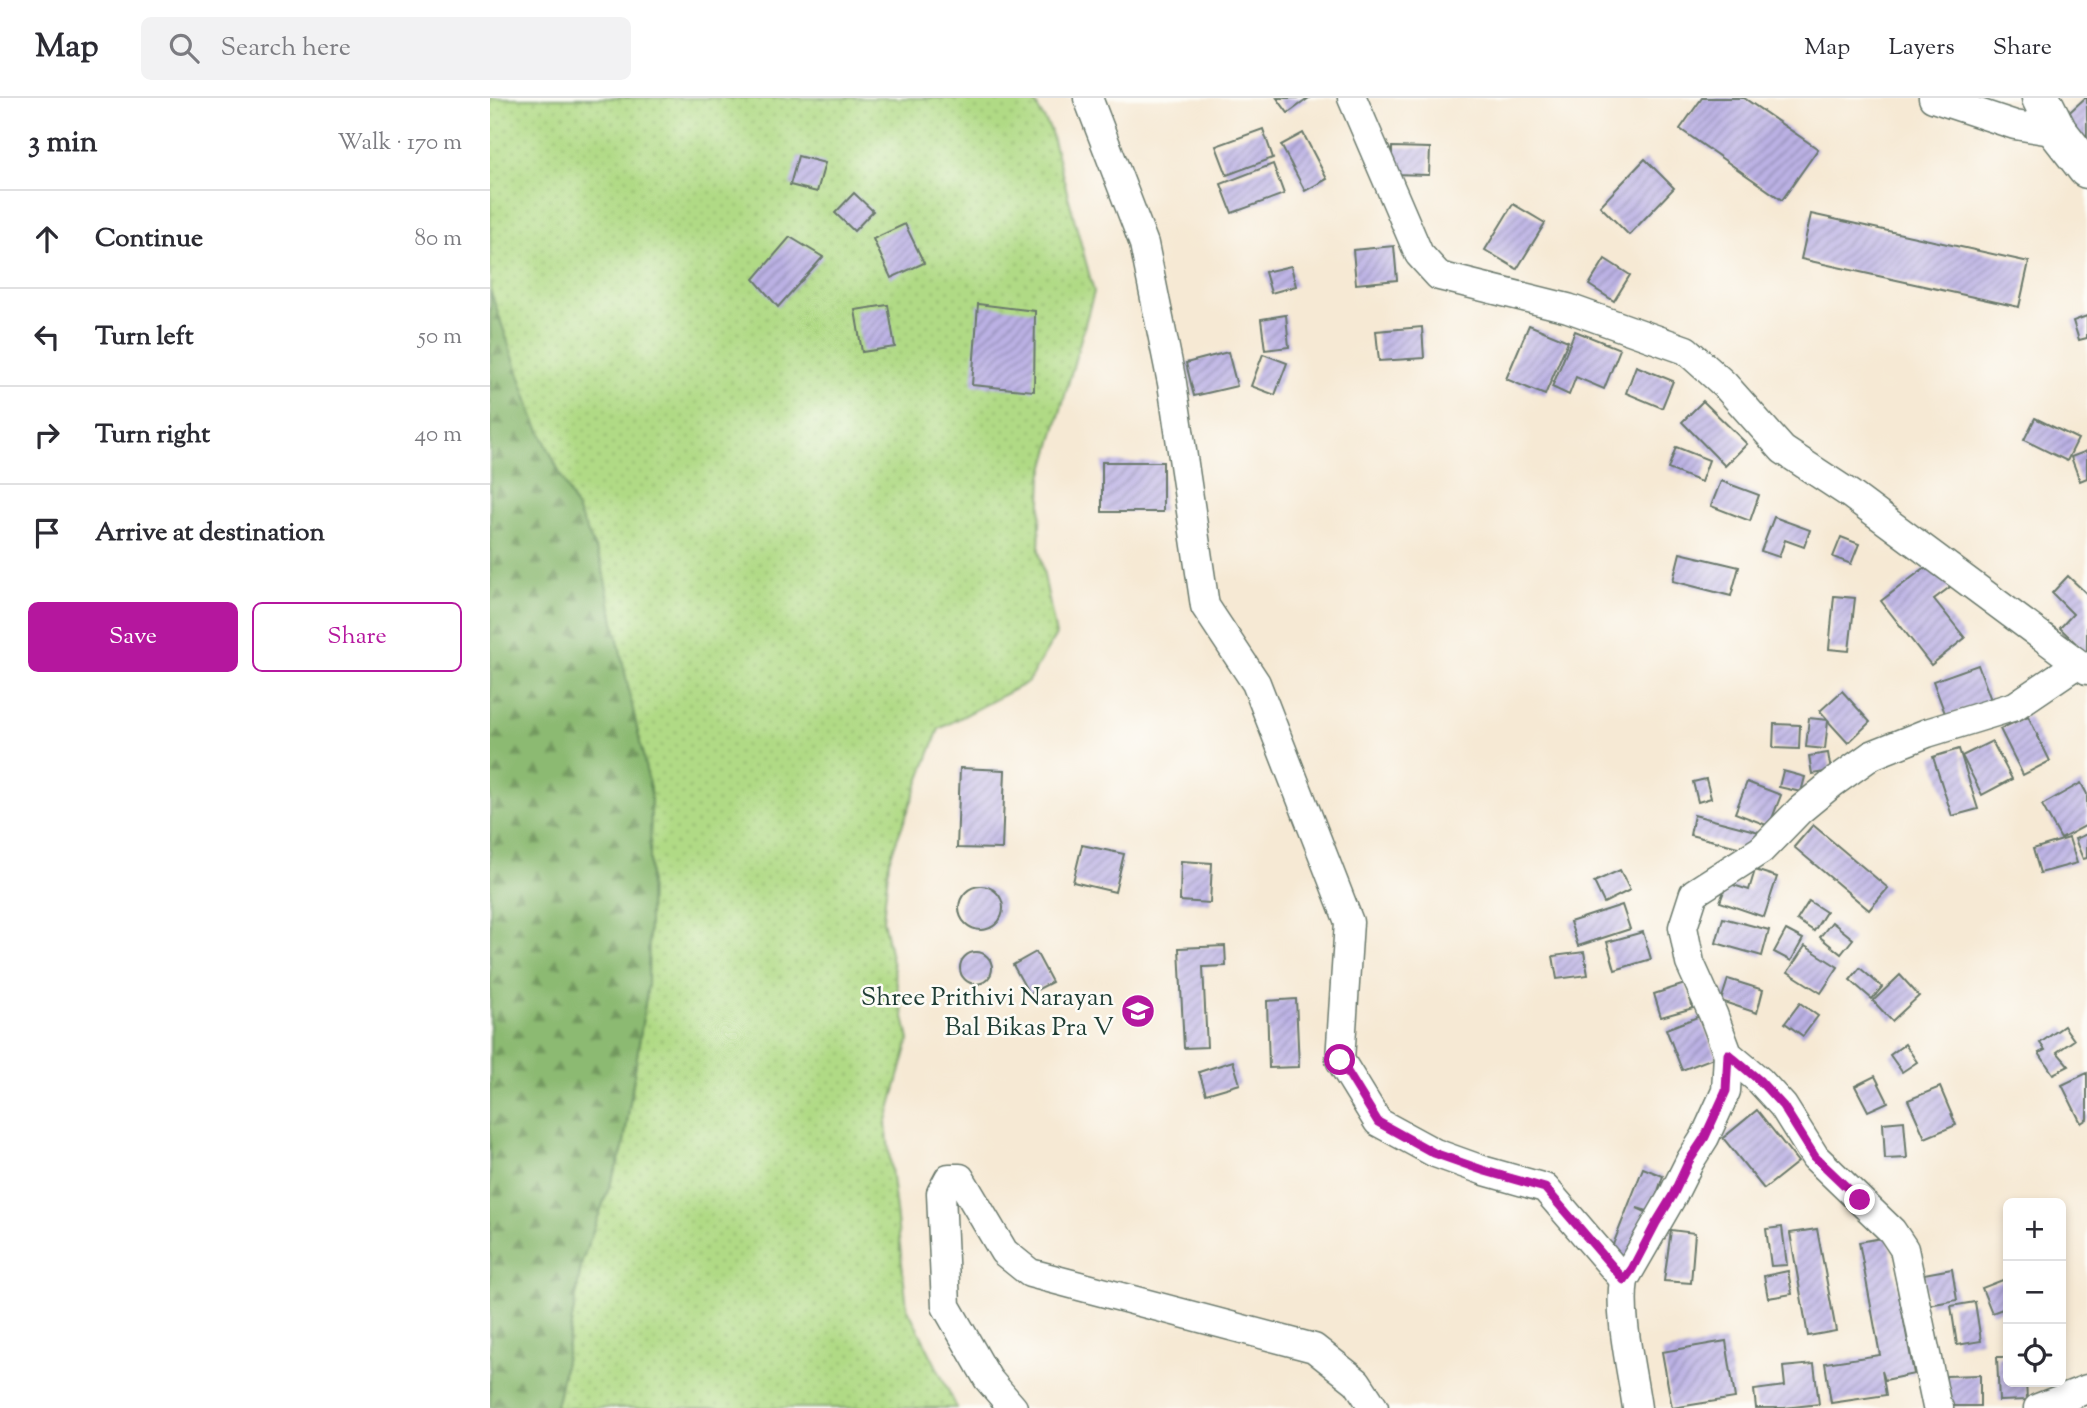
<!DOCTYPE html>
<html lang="en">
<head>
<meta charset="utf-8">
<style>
	body { margin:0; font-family:"Sorts Mill Goudy",serif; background:#f2f2f3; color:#2b2b33 }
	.controls { position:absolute; right:21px; bottom:21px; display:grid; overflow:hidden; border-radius:10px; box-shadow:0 4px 10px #0003 }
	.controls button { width:63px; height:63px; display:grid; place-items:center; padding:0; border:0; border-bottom:2px solid #e1e1e2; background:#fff; color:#2b2b33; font:35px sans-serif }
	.stop { position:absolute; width:21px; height:21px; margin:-16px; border:5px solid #b5179e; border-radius:50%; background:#fff }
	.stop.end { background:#b5179e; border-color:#fff; box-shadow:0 2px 7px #0008 }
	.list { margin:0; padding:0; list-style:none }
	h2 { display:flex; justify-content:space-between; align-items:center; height:91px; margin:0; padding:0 28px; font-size:30px }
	h2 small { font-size:23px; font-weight:400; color:#7c7c81 }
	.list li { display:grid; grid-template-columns:46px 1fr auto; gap:21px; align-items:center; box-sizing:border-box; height:98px; padding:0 28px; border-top:2px solid #e1e1e2 }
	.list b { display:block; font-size:26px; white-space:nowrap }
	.list em { font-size:23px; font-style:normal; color:#7c7c81 }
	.actions { display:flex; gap:14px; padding:21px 28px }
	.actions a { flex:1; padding:16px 0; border:2px solid #b5179e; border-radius:10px; text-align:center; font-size:24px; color:#b5179e }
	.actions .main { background:#b5179e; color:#fff }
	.icon { flex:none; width:38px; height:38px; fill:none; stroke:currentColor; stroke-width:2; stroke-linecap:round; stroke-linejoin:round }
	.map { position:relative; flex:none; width:1597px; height:1310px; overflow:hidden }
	header { display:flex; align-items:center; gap:42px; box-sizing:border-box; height:98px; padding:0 35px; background:#fff; border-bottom:2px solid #e1e1e2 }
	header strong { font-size:33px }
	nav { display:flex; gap:38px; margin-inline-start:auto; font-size:24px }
	.search { width:490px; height:63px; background:#f2f2f3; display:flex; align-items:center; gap:18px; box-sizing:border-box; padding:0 24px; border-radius:10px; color:#7c7c81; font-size:26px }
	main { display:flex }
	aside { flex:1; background:#fff }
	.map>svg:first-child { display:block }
</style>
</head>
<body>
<header>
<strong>Map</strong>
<div class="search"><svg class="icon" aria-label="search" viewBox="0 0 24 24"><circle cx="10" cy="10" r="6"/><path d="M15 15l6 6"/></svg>Search here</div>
<nav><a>Map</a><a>Layers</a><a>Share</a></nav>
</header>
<main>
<aside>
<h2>3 min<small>Walk · 170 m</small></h2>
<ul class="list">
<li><svg class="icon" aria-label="ahead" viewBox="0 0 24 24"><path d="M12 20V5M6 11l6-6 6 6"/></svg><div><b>Continue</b></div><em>80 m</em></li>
<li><svg class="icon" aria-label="left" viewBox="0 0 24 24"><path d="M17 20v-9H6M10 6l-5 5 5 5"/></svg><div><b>Turn left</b></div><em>50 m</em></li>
<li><svg class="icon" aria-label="right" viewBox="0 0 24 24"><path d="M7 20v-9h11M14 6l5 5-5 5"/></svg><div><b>Turn right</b></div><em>40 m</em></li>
<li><svg class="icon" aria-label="arrive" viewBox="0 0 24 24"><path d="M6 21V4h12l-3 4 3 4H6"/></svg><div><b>Arrive at destination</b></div></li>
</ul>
<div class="actions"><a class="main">Save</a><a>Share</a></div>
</aside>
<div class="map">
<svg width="1597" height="1310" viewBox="0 0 1597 1310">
	<defs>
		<pattern id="grass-dots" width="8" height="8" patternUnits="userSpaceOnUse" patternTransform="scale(1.75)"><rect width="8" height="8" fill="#b0da85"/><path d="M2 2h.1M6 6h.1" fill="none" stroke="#97bc73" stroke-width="1.8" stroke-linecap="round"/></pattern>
		<pattern id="forest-firs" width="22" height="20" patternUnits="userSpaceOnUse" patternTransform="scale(1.75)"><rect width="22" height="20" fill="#8cba72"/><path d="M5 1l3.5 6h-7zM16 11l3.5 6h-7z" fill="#72985e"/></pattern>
		<pattern id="building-hatch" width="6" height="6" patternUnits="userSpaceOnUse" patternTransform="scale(1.75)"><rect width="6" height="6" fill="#bbb1e4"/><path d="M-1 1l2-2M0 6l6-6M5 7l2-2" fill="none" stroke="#9791ba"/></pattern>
	</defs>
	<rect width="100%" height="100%" fill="#fdfcf7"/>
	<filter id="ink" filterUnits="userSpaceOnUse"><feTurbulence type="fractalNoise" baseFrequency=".0143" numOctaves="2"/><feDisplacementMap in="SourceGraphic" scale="14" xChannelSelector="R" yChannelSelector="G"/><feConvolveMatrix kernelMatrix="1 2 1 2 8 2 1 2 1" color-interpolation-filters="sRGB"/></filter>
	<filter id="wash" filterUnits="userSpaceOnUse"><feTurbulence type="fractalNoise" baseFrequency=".00686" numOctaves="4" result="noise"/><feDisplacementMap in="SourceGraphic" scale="28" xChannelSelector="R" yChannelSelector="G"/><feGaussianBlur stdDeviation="1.57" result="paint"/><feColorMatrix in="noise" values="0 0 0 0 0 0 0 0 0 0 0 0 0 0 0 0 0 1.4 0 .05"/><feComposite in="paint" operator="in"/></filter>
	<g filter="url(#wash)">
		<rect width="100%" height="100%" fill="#f6e9d4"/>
		<path fill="url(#grass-dots)" stroke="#688c5c" stroke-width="2" d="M0,0H542L560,31L604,194L552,379L549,452L566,537L538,584L449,631L399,763L393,822L419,942L396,1026L417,1209L467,1310H65L69,1297L92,1163L133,1051L158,886L161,695L141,606L0,192Z"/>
		<path fill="url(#forest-firs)" stroke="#567c53" stroke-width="2" d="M0,192L44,320L111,463L161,695L158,886L133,1051L92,1163L69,1297L65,1310H0Z"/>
		<g id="blocks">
			<g fill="url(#building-hatch)">
				<path d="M787,0H819L798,15Z"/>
				<path d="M1212,0H1254L1328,51L1292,102L1190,31Z"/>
				<path d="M1595,0H1597V46L1571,22Z"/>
				<path d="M773,31L783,60L737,77L726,48Z"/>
				<path d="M813,35L837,81L815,93L791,47Z"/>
				<path d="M902,49L940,50L939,77L902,76Z"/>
				<path d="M308,58L335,65L327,94L300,87Z"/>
				<path d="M1155,61L1184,90L1139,137L1110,108Z"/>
				<path d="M783,66L794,96L742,115L731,86Z"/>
				<path d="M364,95L383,113L364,133L345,115Z"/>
				<path d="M1023,106L1055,125L1027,171L995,152Z"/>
				<path d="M1321,116L1539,164L1529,209L1311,161Z"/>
				<path d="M415,126L434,165L401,180L383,141Z"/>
				<path d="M300,139L333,159L288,209L264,181Z"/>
				<path d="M904,148L907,182L866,186L863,152Z"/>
				<path d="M1115,161L1140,177L1124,203L1099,187Z"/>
				<path d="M801,168L806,188L781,195L775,174Z"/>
				<path d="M488,206L545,213L544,293L482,287Z"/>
				<path d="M398,207L405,249L372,254L365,212Z"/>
				<path d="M796,217L799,249L775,252L771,221Z"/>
				<path d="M1597,218V240L1589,242L1583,223Z"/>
				<path d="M1039,227L1078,243L1055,297L1016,281Z"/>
				<path d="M932,229L934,260L889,263L886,233Z"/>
				<path d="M1085,233L1130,251L1114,291L1086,279L1079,297L1062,289Z"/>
				<path d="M738,254L747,288L704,298L696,265Z"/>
				<path d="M773,256L797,265L785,297L761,288Z"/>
				<path d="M1146,268L1183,283L1172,310L1136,295Z"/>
				<path d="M1213,303L1257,346L1235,368L1192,324Z"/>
				<path d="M1545,320L1588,341L1577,363L1534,342Z"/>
				<path d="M1186,349L1219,362L1211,384L1178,371Z"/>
				<path d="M1597,353V380L1590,383L1581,359Z"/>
				<rect x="612" y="364" width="61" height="50"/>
				<path d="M1231,383L1269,397L1260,423L1221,408Z"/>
				<path d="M1284,419L1320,432L1314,449L1295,442L1289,459L1271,453Z"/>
				<path d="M1351,439L1369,446L1361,466L1343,459Z"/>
				<path d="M1190,455L1249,469L1241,498L1183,483Z"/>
				<path d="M1441,465L1460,489L1444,501L1475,540L1441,567L1391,503Z"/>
				<path d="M1578,478L1597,496V556L1570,530L1583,516L1562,495Z"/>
				<path d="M1344,498L1365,500L1359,553L1339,551Z"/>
				<path d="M1488,567L1501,602L1456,618L1443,583Z"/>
				<path d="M1352,593L1380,624L1358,645L1338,623L1335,651L1316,649L1319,620L1338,622L1330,613Z"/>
				<path d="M1538,618L1560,663L1533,677L1510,631Z"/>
				<path d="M1284,626L1310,627L1309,651L1283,650Z"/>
				<path d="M1502,643L1522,681L1492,697L1472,658Z"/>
				<path d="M1469,651L1488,711L1462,718L1443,659Z"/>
				<path d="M1338,655L1341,673L1322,676L1319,658Z"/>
				<path d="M470,670L515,672L512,751L467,750Z"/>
				<path d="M1293,673L1315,679L1311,694L1289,689Z"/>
				<path d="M1216,681L1221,700L1208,704L1203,684Z"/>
				<path d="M1257,684L1291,697L1279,728L1245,715Z"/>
				<path d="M1591,685L1597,696V727L1571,741L1552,707Z"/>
				<path d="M1204,717L1269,734L1264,753L1200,737Z"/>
				<path d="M1323,727L1398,790L1379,812L1304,749Z"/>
				<path d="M1597,736V760L1593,761L1585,741Z"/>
				<path d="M1579,740L1587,765L1550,775L1543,751Z"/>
				<path d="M592,747L634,756L625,794L583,784Z"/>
				<path d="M691,763L722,765L720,805L690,803Z"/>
				<path d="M1130,772L1140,792L1114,805L1104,784Z"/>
				<path d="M1265,772L1287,779L1274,819L1230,804L1237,785L1259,792Z"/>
				<circle cx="491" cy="810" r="22"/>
				<path d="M1319,803L1336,814L1324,833L1307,822Z"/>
				<path d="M1132,807L1140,831L1088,848L1080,824Z"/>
				<path d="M1233,820L1279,832L1272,858L1226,845Z"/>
				<path d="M1342,824L1363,841L1351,856L1330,839Z"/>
				<path d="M1296,832L1313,841L1301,863L1284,854Z"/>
				<path d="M1153,834L1161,861L1125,872L1117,844Z"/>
				<path d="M735,848L736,868L713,869L717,949L694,950L689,850Z"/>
				<path d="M1315,848L1348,869L1331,895L1298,874Z"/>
				<circle cx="486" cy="870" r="16"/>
				<path d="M546,854L562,884L539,896L523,867Z"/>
				<path d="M1094,854L1098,877L1067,881L1063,858Z"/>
				<path d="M1370,870L1392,889L1382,901L1360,882Z"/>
				<path d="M1410,877L1429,898L1402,923L1383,903Z"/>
				<path d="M1238,881L1273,892L1267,915L1231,903Z"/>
				<path d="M1195,886L1203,910L1171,919L1164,896Z"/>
				<path d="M806,901L809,969L779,970L777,903Z"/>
				<path d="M1310,905L1328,918L1313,938L1295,925Z"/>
				<path d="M1210,918L1226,959L1192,972L1176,931Z"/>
				<path d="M1574,928L1584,942L1567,954L1579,968L1563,976L1549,955L1555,952L1550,945Z"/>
				<path d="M1415,946L1427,964L1412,974L1400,957Z"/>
				<path d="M743,963L750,986L716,996L709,974Z"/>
				<path d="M1597,975V1021L1591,1025L1572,987Z"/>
				<path d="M1385,978L1398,1004L1378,1013L1365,988Z"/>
				<path d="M1450,989L1466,1027L1435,1040L1418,1002Z"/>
				<path d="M1267,1012L1308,1064L1274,1091L1233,1040Z"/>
				<path d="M1414,1023L1417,1060L1395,1061L1393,1025Z"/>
				<path d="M1153,1070L1173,1078L1161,1114L1147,1110L1160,1116L1140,1166L1119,1157Z"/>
				<path d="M1292,1129L1297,1167L1281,1168L1276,1131Z"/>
				<path d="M1327,1131L1346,1233L1318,1238L1300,1135Z"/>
				<path d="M1181,1132L1205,1135L1201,1185L1174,1183Z"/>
				<path d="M1398,1139L1424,1276L1395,1282L1392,1273L1396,1297L1341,1305L1335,1265L1390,1257L1369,1144Z"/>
				<path d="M1462,1171L1467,1202L1439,1207L1434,1176Z"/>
				<path d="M1298,1173L1302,1196L1278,1200L1274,1178Z"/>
				<path d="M1518,1180V1209L1502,1215L1492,1190Z"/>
				<path d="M1485,1204L1491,1243L1467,1247L1461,1208Z"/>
				<path d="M1236,1243L1245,1300L1182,1310L1172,1254Z"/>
				<path d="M1507,1259H1518V1284H1536L1537,1302L1509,1303Z"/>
				<path d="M1324,1266L1329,1306L1294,1310H1266L1264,1292L1295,1288L1293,1269Z"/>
				<path d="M1490,1277V1308H1456V1278Z"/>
			</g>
		</g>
	</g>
	<g filter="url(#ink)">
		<use href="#blocks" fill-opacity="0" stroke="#6a796c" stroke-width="2"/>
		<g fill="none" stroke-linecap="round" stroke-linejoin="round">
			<g stroke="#6a796c" stroke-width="31">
				<g id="street">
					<path d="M598,0L654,146L682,285L715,508L766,585L859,824L850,962L888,1024L945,1055L995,1073L1055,1090L1134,1182"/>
					<path d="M862,0L929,156L949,178L1078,210L1196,252L1235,287L1293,352L1360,396L1597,572"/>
					<path d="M1443,0L1525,27L1568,34"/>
					<path d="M523,1310L498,1281L456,1208L451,1095L459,1080H470L514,1154L540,1175L824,1250L867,1284L884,1310"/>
					<path d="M1147,1310C1142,1273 1128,1218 1134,1182L1183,1097L1200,1063L1215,1039L1236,993L1238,956"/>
					<path d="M1449,1310L1447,1309L1414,1151L1402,1133L1325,1059L1293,1008L1270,983L1238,956L1223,916L1200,865L1193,829L1204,795L1271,752L1310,712L1344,684L1382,657L1437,635L1525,608L1587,566"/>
					<path d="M1548,1310L1597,1291"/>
				</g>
			</g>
			<g stroke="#6a796c" stroke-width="41">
				<path id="secondary" d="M1551,0L1568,34L1597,71"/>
			</g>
			<use href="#street" stroke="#fff" stroke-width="28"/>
			<use href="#secondary" stroke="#fff" stroke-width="38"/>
		</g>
	</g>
	<g fill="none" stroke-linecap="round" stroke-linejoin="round" filter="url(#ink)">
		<path stroke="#b5179e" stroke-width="9" d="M850,962L888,1024L944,1055L995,1073L1055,1090L1134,1182L1142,1171L1166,1125L1183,1097L1199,1063L1215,1039L1236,993L1238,956L1270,983L1293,1008L1325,1059L1370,1102"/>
	</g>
	<defs>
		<g id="school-disc" transform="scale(1.75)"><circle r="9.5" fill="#b5179e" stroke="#fdfcf7"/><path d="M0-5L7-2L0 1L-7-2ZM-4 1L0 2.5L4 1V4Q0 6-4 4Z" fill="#fff"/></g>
	</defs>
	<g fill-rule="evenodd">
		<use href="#school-disc" x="648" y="913"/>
	</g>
	<g text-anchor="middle" stroke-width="5" stroke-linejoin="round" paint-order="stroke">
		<g font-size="26" fill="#1f3d34" stroke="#fdfcf7" text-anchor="end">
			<text x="624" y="907">Shree Prithivi Narayan<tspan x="624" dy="30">Bal Bikas Pra V</tspan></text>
		</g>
	</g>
</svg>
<div class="controls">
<button>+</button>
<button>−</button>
<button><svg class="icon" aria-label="locate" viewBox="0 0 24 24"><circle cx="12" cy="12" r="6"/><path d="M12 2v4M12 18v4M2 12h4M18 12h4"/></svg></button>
</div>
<div class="stop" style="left:850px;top:962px"></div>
<div class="stop end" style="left:1370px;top:1102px"></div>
</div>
</main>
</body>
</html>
